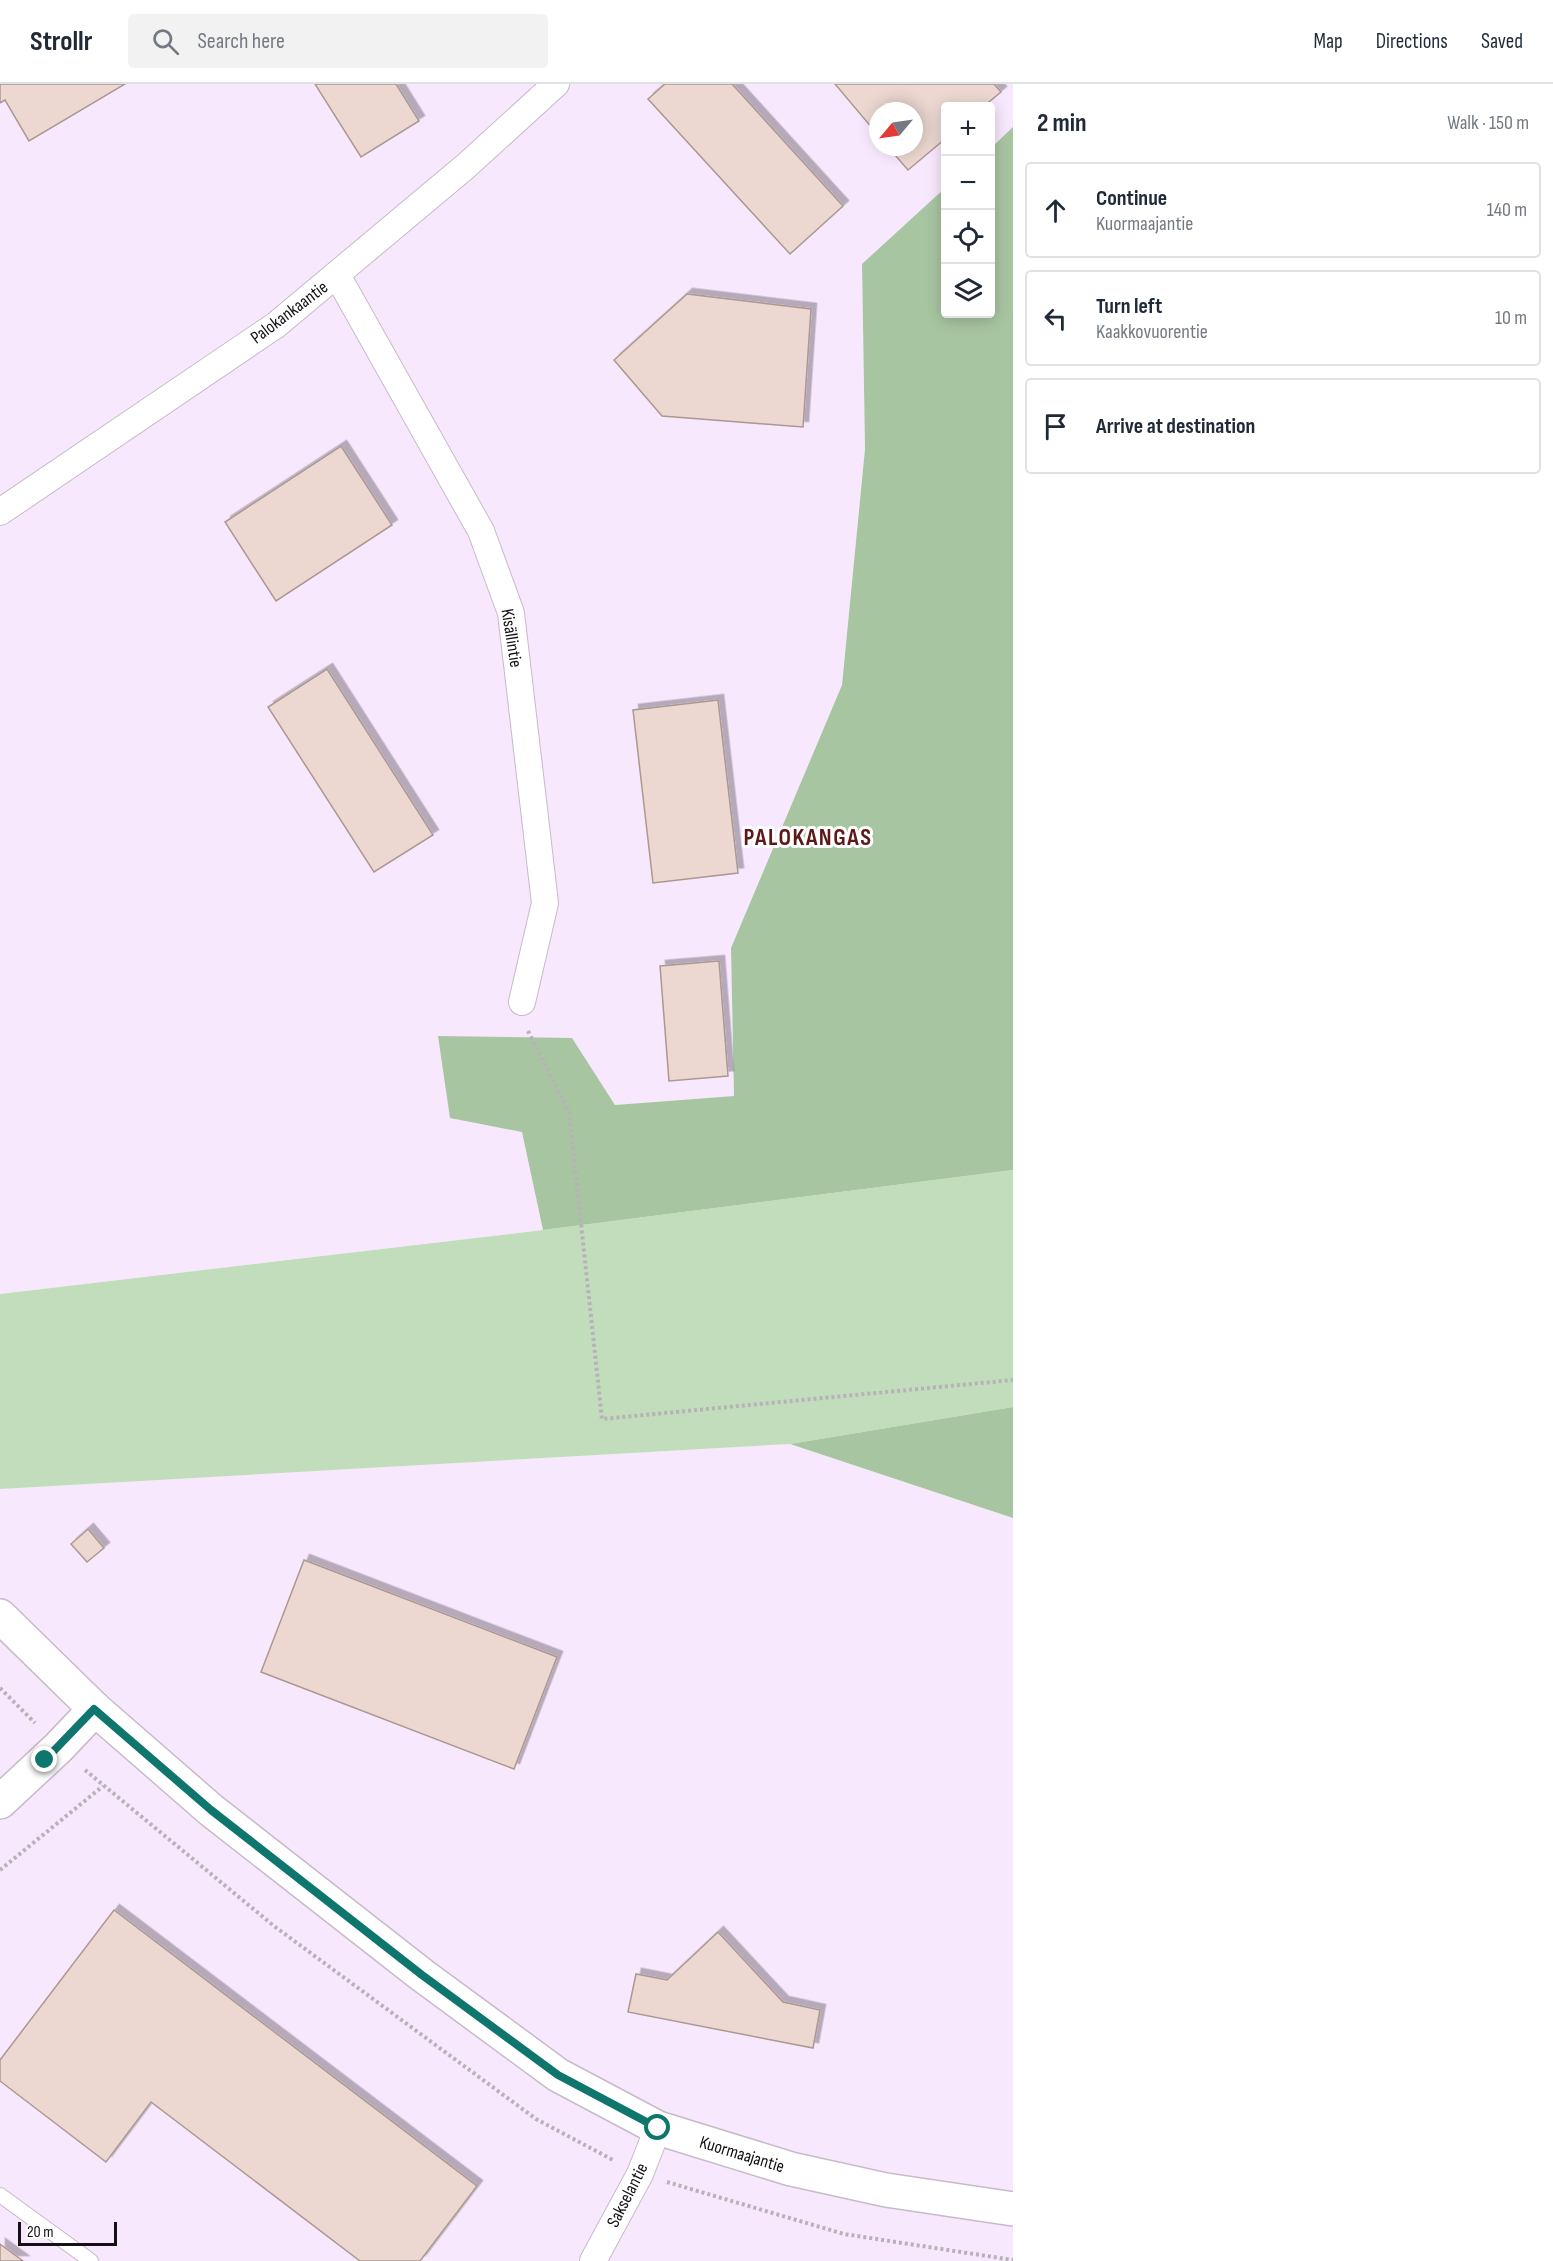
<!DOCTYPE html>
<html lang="en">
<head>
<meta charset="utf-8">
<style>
	body { margin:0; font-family:"Sofia Sans Condensed",sans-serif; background:#f2f2f3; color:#1f2937 }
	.controls { position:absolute; right:18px; top:18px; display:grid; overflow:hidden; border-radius:6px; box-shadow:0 3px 15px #0003 }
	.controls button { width:54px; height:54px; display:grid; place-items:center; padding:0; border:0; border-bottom:2px solid #e0e1e3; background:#fff; color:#1f2937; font:30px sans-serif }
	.compass { position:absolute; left:869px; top:18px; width:54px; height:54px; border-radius:50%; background:#fff; box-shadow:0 3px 15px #0003; rotate:241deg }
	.scale { position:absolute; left:18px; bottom:15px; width:99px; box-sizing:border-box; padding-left:6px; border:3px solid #141116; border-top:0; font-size:16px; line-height:21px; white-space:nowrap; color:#141116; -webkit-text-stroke:4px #fff; paint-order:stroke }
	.stop { position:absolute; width:18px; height:18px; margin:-14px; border:4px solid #0f766e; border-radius:50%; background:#fff }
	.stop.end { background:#0f766e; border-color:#fff; box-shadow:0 2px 6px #0008 }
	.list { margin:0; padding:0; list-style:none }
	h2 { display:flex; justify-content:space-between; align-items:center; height:78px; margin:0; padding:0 24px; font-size:26px }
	h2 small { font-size:20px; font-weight:400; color:#747a83 }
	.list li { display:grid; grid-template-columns:39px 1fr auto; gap:18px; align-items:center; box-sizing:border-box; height:96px; margin:0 12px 12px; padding:0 12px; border:2px solid #e0e1e3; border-radius:6px }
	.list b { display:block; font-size:22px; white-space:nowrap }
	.list p { margin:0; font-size:20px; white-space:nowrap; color:#747a83 }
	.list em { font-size:20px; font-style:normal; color:#747a83 }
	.icon { flex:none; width:33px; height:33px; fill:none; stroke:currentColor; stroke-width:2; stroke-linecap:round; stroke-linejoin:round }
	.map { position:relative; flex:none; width:1013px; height:2177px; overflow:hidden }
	header { display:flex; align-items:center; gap:36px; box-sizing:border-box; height:84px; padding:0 30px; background:#fff; border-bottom:2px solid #e0e1e3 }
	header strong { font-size:28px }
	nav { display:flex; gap:33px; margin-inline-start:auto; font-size:21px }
	.search { width:420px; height:54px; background:#f2f2f3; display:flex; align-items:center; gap:15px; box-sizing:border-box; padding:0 21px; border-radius:6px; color:#747a83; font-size:22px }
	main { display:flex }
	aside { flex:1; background:#fff }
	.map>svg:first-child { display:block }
</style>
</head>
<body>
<header>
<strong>Strollr</strong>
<div class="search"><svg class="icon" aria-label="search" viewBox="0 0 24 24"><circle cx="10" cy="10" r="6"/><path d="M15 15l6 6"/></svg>Search here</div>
<nav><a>Map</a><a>Directions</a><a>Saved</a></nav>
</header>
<main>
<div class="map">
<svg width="1013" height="2177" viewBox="0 0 1013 2177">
	<defs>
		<filter id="shadow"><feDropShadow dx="5.5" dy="-5.5" stdDeviation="0" flood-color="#0004"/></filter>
	</defs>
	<rect width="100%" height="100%" fill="#fdf8fe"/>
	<g fill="#f8e8fd" fill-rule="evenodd">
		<path d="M0,0H1013V57L991,75L990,22H945V112L862,180L865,365L842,601L731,864L734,1012L615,1021L572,955L522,1047L543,1146L0,1210ZM878,27H914V63H878Z"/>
		<path d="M790,1360L1013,1434V2177H0V1405Z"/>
	</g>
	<path fill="#c2ddbb" d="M1013,1086V1323L790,1360L0,1405V1210L543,1146Z"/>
	<g fill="#a8c5a1">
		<path d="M1013,43V1086L543,1146L522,1048L450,1034L438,952L572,954L615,1021L734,1012L731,864L842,601L865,365L862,180L945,104V230H990L991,64Z"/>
		<path d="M1013,1323V1434L790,1360Z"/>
	</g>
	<g fill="#ecd8d1" stroke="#ab9892" stroke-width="1.5" filter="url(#shadow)">
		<path d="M0,0H125L29,57L5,16L0,19Z"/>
		<path d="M315,0H396L419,37L361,73Z"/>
		<path d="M665,0H732L843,122L790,170L648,15Z"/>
		<path d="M835,0H994L1001,8L984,22H945V55L908,86L888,63H914V27H878V51Z"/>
		<path d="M687,210L811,225L803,343L662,332L614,276Z"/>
		<path d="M341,362L392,441L276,517L225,438Z"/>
		<path d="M327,585L433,751L374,788L268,623Z"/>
		<path d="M718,616L738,789L653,799L633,626Z"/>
		<path d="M719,877L728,992L669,997L660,882Z"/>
		<path d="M88,1445L104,1464L87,1478L71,1460Z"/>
		<path d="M304,1476L557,1573L514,1685L261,1588Z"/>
		<path d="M114,1826L477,2102L420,2177H360L151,2018L106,2078L0,1997V1976Z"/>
		<path d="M718,1848L783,1918L820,1926L813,1964L628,1928L636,1890L667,1896Z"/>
		<path d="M0,2160L23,2177H0Z"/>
	</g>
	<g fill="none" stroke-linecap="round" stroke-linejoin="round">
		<g stroke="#c6bbc9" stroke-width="16">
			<path id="lane" d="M0,2111L91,2177"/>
		</g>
		<g stroke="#c6bbc9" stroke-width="28">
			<g id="street">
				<path d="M337,191L481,447L511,529L545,819L522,918"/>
				<path d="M0,428L276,241L466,82L556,0"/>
				<path d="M593,2177L640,2090L658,2044"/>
			</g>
		</g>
		<g stroke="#c6bbc9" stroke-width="36">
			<g id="secondary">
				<path d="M0,1532L95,1625L211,1726L422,1891L558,1991L658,2044L791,2085L886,2106L1013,2125"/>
				<path d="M0,1718L59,1663L95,1625"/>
			</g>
		</g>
		<g stroke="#b7b2b8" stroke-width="4" stroke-dasharray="3 3" stroke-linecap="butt">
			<path d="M528,947L569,1028L602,1335L1013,1296"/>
			<path d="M0,1604L35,1639"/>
			<path d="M85,1686L274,1842L536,2035L613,2076"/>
			<path d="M0,1786L103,1702"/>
			<path d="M667,2098L844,2150L1013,2176"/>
		</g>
		<use href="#lane" stroke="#fff" stroke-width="14"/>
		<use href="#street" stroke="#fff" stroke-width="26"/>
		<use href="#secondary" stroke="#fff" stroke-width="33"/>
	</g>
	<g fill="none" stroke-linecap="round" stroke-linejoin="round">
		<path stroke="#0f766e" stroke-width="8" d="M45,1676L94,1625L211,1726L422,1891L558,1991L658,2044"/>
	</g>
	<g text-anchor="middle" stroke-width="6" stroke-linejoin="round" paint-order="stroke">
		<g font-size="18" fill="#141116" stroke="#fff">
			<text transform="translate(289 228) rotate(-37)" y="6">Palokankaantie</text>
			<text transform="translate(512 554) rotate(81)" y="6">Kisällintie</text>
			<text transform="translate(742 2070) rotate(17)" y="6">Kuormaajantie</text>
			<text transform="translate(627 2111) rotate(-63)" y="6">Sakselantie</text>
		</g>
		<g font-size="24" font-weight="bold" letter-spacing="1.5" fill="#5d1916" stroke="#fff">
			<text x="808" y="761">PALOKANGAS</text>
		</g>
	</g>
</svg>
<div class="controls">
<button>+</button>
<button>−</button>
<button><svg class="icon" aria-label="locate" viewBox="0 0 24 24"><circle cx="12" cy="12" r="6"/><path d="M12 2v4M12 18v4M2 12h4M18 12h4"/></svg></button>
<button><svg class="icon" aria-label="layers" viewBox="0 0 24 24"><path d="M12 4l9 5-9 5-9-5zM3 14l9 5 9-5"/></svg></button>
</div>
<svg class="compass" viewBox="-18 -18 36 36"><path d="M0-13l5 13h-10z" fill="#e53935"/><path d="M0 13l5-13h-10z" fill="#747a83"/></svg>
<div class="scale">20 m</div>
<div class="stop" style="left:658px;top:2044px"></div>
<div class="stop end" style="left:45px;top:1676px"></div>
</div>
<aside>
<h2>2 min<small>Walk · 150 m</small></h2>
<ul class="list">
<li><svg class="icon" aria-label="ahead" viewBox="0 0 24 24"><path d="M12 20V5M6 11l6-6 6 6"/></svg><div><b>Continue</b><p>Kuormaajantie</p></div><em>140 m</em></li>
<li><svg class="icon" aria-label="left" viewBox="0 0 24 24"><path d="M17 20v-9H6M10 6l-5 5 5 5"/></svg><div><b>Turn left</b><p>Kaakkovuorentie</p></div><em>10 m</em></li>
<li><svg class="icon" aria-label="arrive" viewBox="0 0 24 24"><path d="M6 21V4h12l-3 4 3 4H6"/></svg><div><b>Arrive at destination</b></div></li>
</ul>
</aside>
</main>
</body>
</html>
